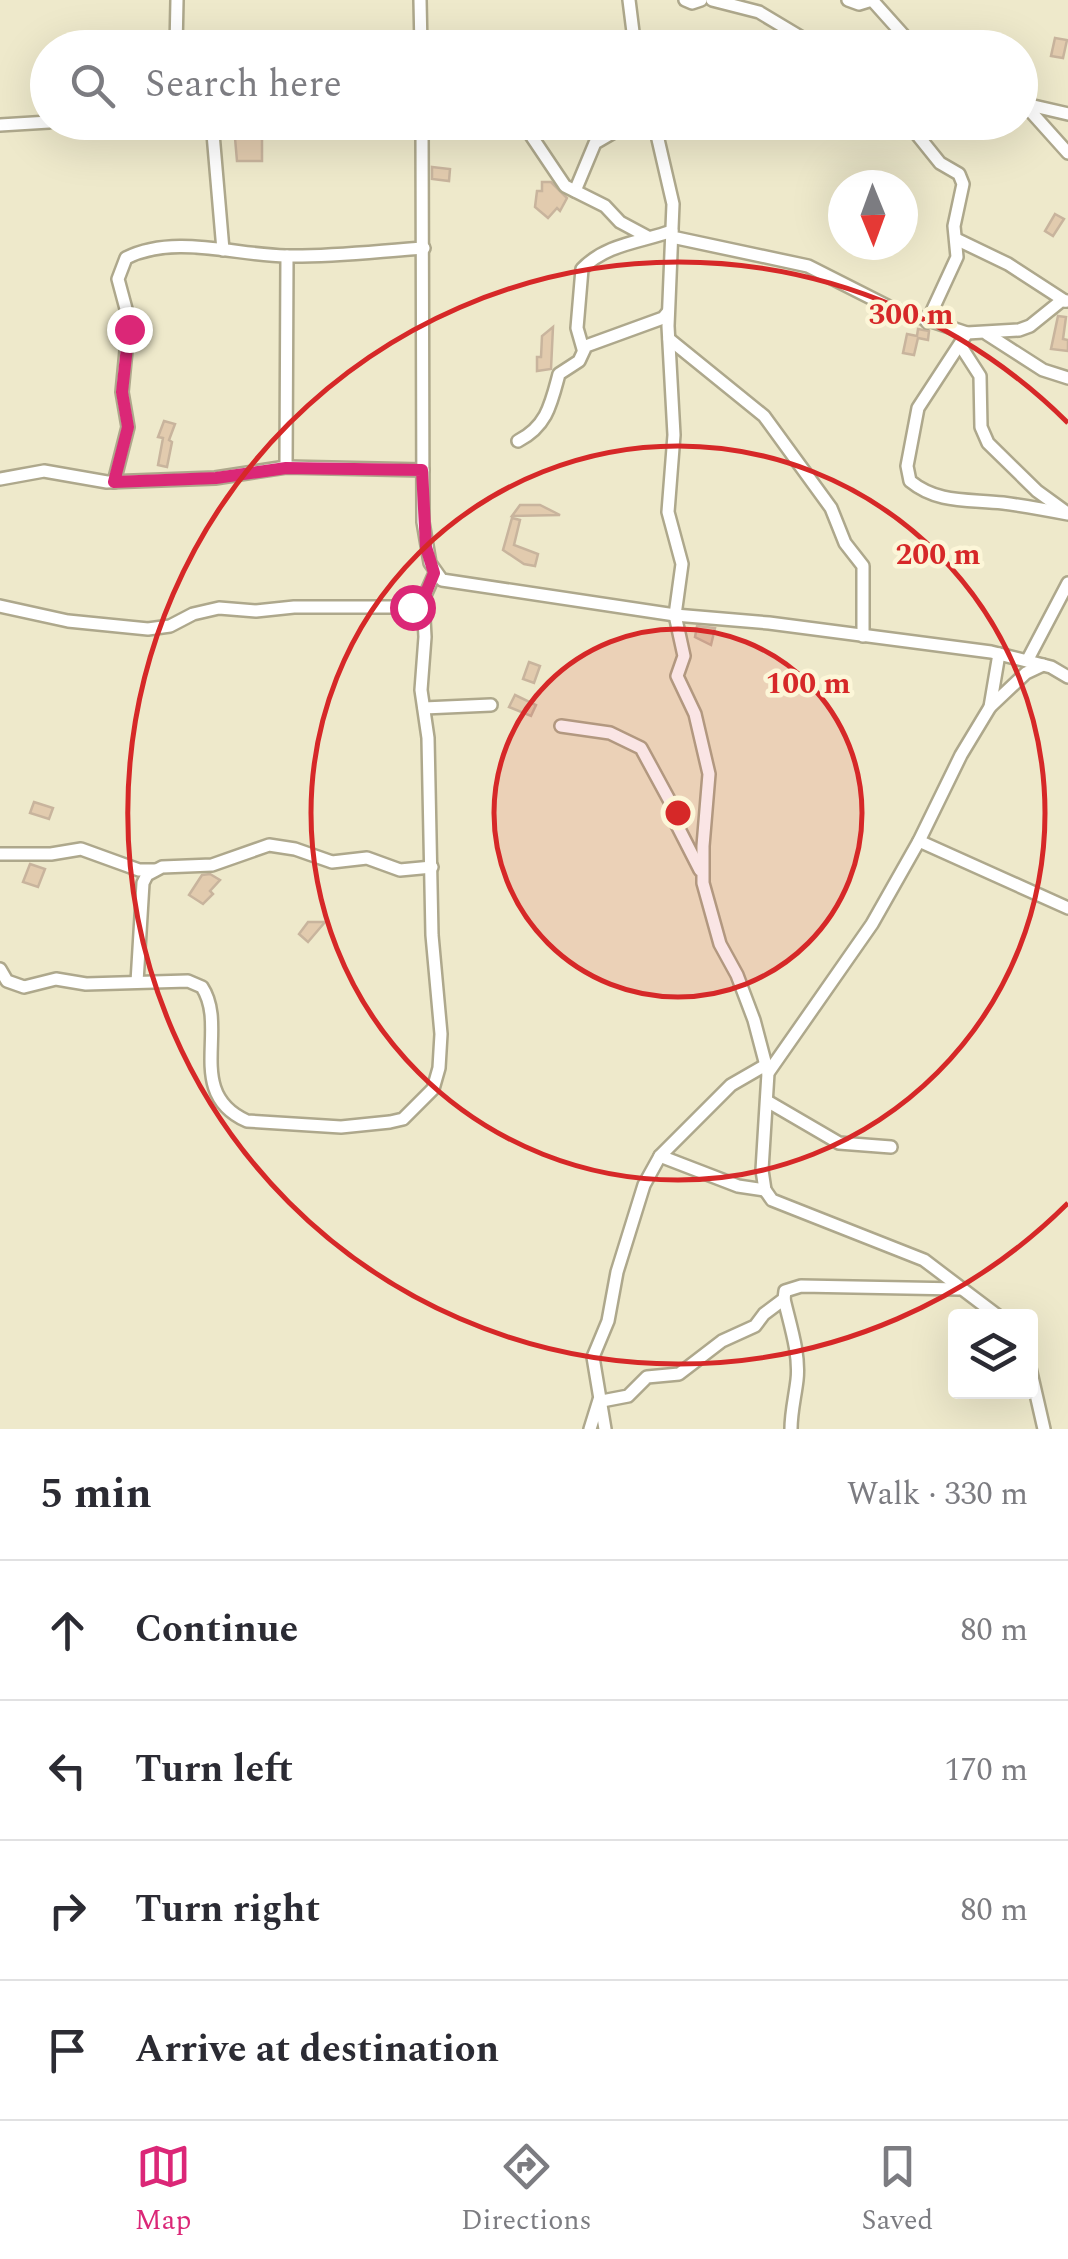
<!DOCTYPE html>
<html lang="en">
<head>
<meta charset="utf-8">
<style>
	body { margin:0; font-family:Spectral,serif; background:#f2f2f3; color:#2b2b33 }
	.controls { position:absolute; right:30px; bottom:30px; display:grid; overflow:hidden; border-radius:10px; box-shadow:0 10px 40px #0002 }
	.controls button { width:90px; height:90px; display:grid; place-items:center; padding:0; border:0; border-bottom:2px solid #e1e1e2; background:#fff; color:#2b2b33; font:50px sans-serif }
	.compass { position:absolute; left:828px; top:170px; width:90px; height:90px; border-radius:50%; background:#fff; box-shadow:0 10px 40px #0002; rotate:179deg }
	.stop { position:absolute; width:30px; height:30px; margin:-22px; border:8px solid #db2777; border-radius:50%; background:#fff }
	.stop.end { background:#db2777; border-color:#fff; box-shadow:0 2px 10px #0008 }
	.list { margin:0; padding:0; list-style:none }
	h2 { display:flex; justify-content:space-between; align-items:center; height:130px; margin:0; padding:0 40px; font-size:42px }
	h2 small { font-size:32px; font-weight:400; color:#7c7c81 }
	.list li { display:grid; grid-template-columns:65px 1fr auto; gap:30px; align-items:center; box-sizing:border-box; height:140px; padding:0 40px; border-top:2px solid #e1e1e2 }
	.list b { display:block; font-size:38px; white-space:nowrap }
	.list em { font-size:32px; font-style:normal; color:#7c7c81 }
	.icon { flex:none; width:55px; height:55px; fill:none; stroke:currentColor; stroke-width:2; stroke-linecap:round; stroke-linejoin:round }
	.map { position:relative; flex:none; width:1068px; height:1429px; overflow:hidden }
	.search { position:absolute; background:#fff; box-shadow:0 10px 40px #0002; left:30px; right:30px; top:30px; height:110px; display:flex; align-items:center; gap:25px; box-sizing:border-box; padding:0 35px; border-radius:55px; color:#7c7c81; font-size:38px }
	.sheet { height:690px; background:#fff }
	nav { display:flex; justify-content:space-around; align-items:center; box-sizing:border-box; height:140px; border-top:2px solid #e1e1e2; background:#fff; font-size:28px; color:#7c7c81 }
	nav a { display:grid; justify-items:center; gap:5px }
	nav .on { color:#db2777 }
	.map>svg:first-child { display:block }
</style>
</head>
<body>
<div class="map">
<svg width="1068" height="1429" viewBox="0 0 1068 1429">
	<rect width="100%" height="100%" fill="#eee9cb"/>
	<g fill="#e2cbae" stroke="#c8b49d" stroke-width="2.5">
		<path d="M1055,38L1067,40L1063,58L1051,56Z"/>
		<path d="M251,135H262V161H237L235,138H251Z"/>
		<path d="M432,167L450,169L449,181L432,179Z"/>
		<path d="M542,182H551L567,198L560,211L557,208L548,218L535,207L537,191H542Z"/>
		<path d="M1055,214L1064,219L1053,236L1045,231Z"/>
		<path d="M1058,316L1066,317L1063,339L1068,340V351L1051,349Z"/>
		<path d="M553,327L551,369L537,371V357H541L542,336Z"/>
		<path d="M918,329L929,331L928,340L918,338L914,355L903,353L907,334L917,336Z"/>
		<path d="M164,421L175,424L169,440L172,442L167,467L158,465L163,438L158,437Z"/>
		<path d="M520,505H540L560,515L512,516Z"/>
		<path d="M512,518L520,520L514,545L538,554L535,566L524,564L503,550Z"/>
		<path d="M697,626L715,628L711,645L695,637Z"/>
		<path d="M529,662L540,666L534,683L523,679Z"/>
		<path d="M515,695L536,705L531,716L509,707Z"/>
		<path d="M34,802L53,808L49,819L30,813Z"/>
		<path d="M30,864L45,869L38,887L23,882Z"/>
		<path d="M210,874L220,880L210,891L213,894L203,904L189,895L202,875Z"/>
		<path d="M308,922H325L308,942L299,934Z"/>
	</g>
	<g fill="none" stroke-linecap="round" stroke-linejoin="round">
		<g stroke="#aea88c" stroke-width="16">
			<g id="street">
				<path d="M420,0L421,48"/>
				<path d="M629,0L635,48"/>
				<path d="M685,0L692,3L701,0"/>
				<path d="M712,0L759,12L819,48"/>
				<path d="M848,0L859,4L872,0"/>
				<path d="M872,0L915,48"/>
				<path d="M176,48L177,0"/>
				<path d="M1024,104L1068,153"/>
				<path d="M1025,104L1068,114"/>
				<path d="M212,122L223,250"/>
				<path d="M422,122L423,522L430,563L442,580L675,615L769,623L991,652L1051,667L1068,677"/>
				<path d="M522,122L565,186L605,206L620,222L648,237"/>
				<path d="M654,122L673,204L668,326L674,435L668,512L682,564L675,615L684,656L677,676L695,714L709,774L703,846V883L720,944L737,975L754,1020L768,1073"/>
				<path d="M907,122L940,163L959,174L963,184L954,226L957,257L927,322"/>
				<path d="M0,125L49,122"/>
				<path d="M422,129L469,122"/>
				<path d="M575,191L595,143L631,122"/>
				<path d="M672,237L808,266L889,307L967,333L1019,330L1030,326L1061,301H1068"/>
				<path d="M956,239L1008,264L1065,301"/>
				<path d="M967,333L918,408L907,466L910,481C938,504 969,499 1003,503C1025,506 1047,510 1068,514"/>
				<path d="M987,334L1043,370L1068,378"/>
				<path d="M669,339L764,416L831,508L845,543L863,566V636"/>
				<path d="M960,345L980,376L981,427L988,443L1037,491L1066,512"/>
				<path d="M583,349L577,328L582,269C606,244 641,242 672,231"/>
				<path d="M518,441C547,426 551,404 559,374L579,361L586,346L663,318L668,312"/>
				<path d="M286,467L287,256"/>
				<path d="M0,479L44,471L107,482L215,478L286,467L423,470"/>
				<path d="M114,482L128,427L122,392L129,320L118,279L126,258C174,234 235,255 286,256C332,257 378,251 424,248"/>
				<path d="M0,606L68,621L148,629L170,626L193,614L219,608L256,611L294,607H412L423,600L435,573"/>
				<path d="M1027,661L1068,583"/>
				<path d="M990,707L1026,673L1043,665"/>
				<path d="M424,708L491,705"/>
				<path d="M561,726L610,733L641,748L673,807L677,825L700,870"/>
				<path d="M919,841L1068,908"/>
				<path d="M0,854H51L81,849L139,870H155"/>
				<path d="M0,969L7,981L24,987L56,979L86,984L188,981L202,987C229,1028 184,1093 247,1121L341,1127L390,1122L403,1119L433,1089L439,1068L441,1034L432,935L428,738L421,690L425,637L423,600"/>
				<path d="M137,982L143,883L147,875L162,867L212,865L269,845L295,849L332,862L367,858L400,870L432,867"/>
				<path d="M767,1101L839,1143L891,1147"/>
				<path d="M660,1156L738,1186L765,1190"/>
				<path d="M784,1299C790,1325 800,1354 797,1380C795,1397 791,1412 791,1429"/>
				<path d="M998,1316L924,1260L772,1200L765,1190L762,1170L768,1073L872,924L919,841L961,755L990,707L999,654"/>
				<path d="M1030,1368L1044,1429"/>
				<path d="M602,1401L628,1396L647,1377L679,1374L722,1341L755,1326L764,1314L784,1299L785,1291L801,1286L959,1289"/>
				<path d="M590,1429L599,1400"/>
				<path d="M605,1429L593,1357L608,1321L617,1272L644,1185L660,1156L731,1085L764,1066"/>
			</g>
		</g>
		<use href="#street" stroke="#fff" stroke-width="11"/>
	</g>
	<g fill="none" stroke-linecap="round" stroke-linejoin="round">
		<path stroke="#db2777" stroke-width="12" d="M129,329L122,392L128,427L114,482L216,478L286,468L422,470L426,547L434,573L423,600L412,607"/>
	</g>
	<circle cx="678" cy="813" r="184" fill="#d62828" fill-opacity=".12"/>
	<g fill="none" stroke="#d62828" stroke-width="5">
		<circle cx="678" cy="813" r="184"/>
		<circle cx="678" cy="813" r="367"/>
		<path d="M1068 1203A551 551 0 1 1 1068 423"/>
	</g>
	<circle cx="678" cy="813" r="15" fill="#d62828" stroke="#fcf6d8" stroke-width="5"/>
	<g font-size="30" text-anchor="middle" font-weight="bold" fill="#d62828" stroke="#fcf6d8" stroke-width="9" stroke-linejoin="round" paint-order="stroke">
		<text x="911" y="324">300 m</text>
		<text x="938" y="564">200 m</text>
		<text x="808" y="693">100 m</text>
	</g>
</svg>
<div class="controls">
<button><svg class="icon" aria-label="layers" viewBox="0 0 24 24"><path d="M12 4l9 5-9 5-9-5zM3 14l9 5 9-5"/></svg></button>
</div>
<svg class="compass" viewBox="-18 -18 36 36"><path d="M0-13l5 13h-10z" fill="#e53935"/><path d="M0 13l5-13h-10z" fill="#7c7c81"/></svg>
<div class="stop" style="left:412px;top:607px"></div>
<div class="stop end" style="left:129px;top:329px"></div>
<div class="search"><svg class="icon" aria-label="search" viewBox="0 0 24 24"><circle cx="10" cy="10" r="6"/><path d="M15 15l6 6"/></svg>Search here</div>
</div>
<section class="sheet">
<h2>5 min<small>Walk · 330 m</small></h2>
<ul class="list">
<li><svg class="icon" aria-label="ahead" viewBox="0 0 24 24"><path d="M12 20V5M6 11l6-6 6 6"/></svg><div><b>Continue</b></div><em>80 m</em></li>
<li><svg class="icon" aria-label="left" viewBox="0 0 24 24"><path d="M17 20v-9H6M10 6l-5 5 5 5"/></svg><div><b>Turn left</b></div><em>170 m</em></li>
<li><svg class="icon" aria-label="right" viewBox="0 0 24 24"><path d="M7 20v-9h11M14 6l5 5-5 5"/></svg><div><b>Turn right</b></div><em>80 m</em></li>
<li><svg class="icon" aria-label="arrive" viewBox="0 0 24 24"><path d="M6 21V4h12l-3 4 3 4H6"/></svg><div><b>Arrive at destination</b></div></li>
</ul>
</section>
<nav>
<a class="on"><svg class="icon" aria-label="map" viewBox="0 0 24 24"><path d="M3 6l6-2 6 2 6-2v14l-6 2-6-2-6 2zM9 4v14M15 6v14"/></svg>Map</a>
<a><svg class="icon" aria-label="directions" viewBox="0 0 24 24"><path d="M12 3l9 9-9 9-9-9zM9 14v-3h6M13 9l2 2-2 2"/></svg>Directions</a>
<a><svg class="icon" aria-label="saved" viewBox="0 0 24 24"><path d="M7 4h10v16l-5-4-5 4z"/></svg>Saved</a>
</nav>
</body>
</html>
